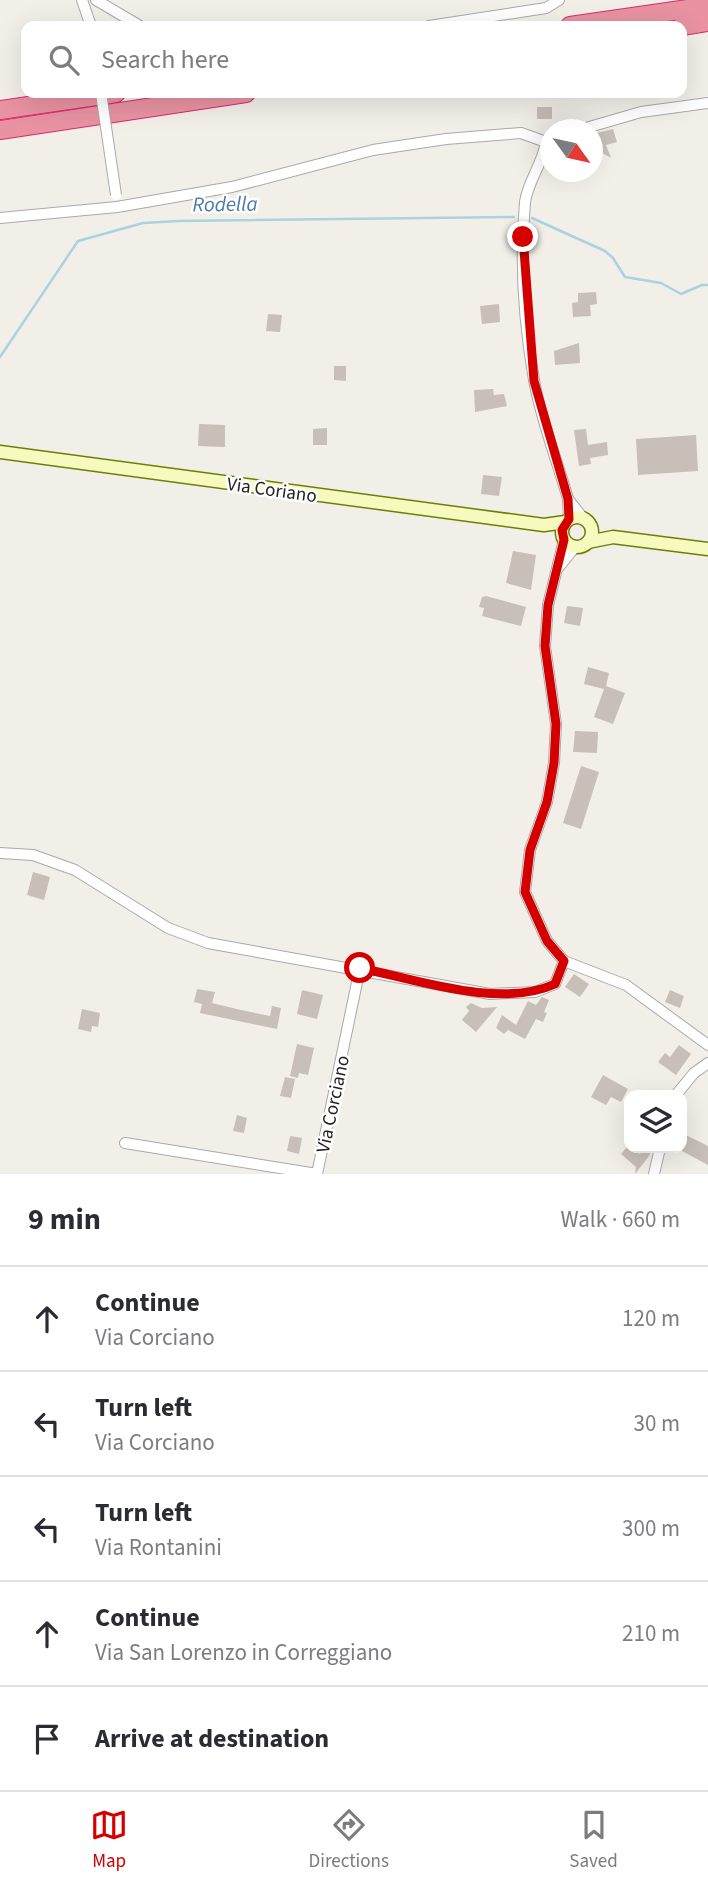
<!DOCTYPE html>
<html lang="en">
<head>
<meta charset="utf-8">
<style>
	body { margin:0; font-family:"Source Sans 3",sans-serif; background:#f2f2f3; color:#2b2b33 }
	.controls { position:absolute; right:21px; bottom:21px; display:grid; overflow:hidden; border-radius:14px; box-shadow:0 7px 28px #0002 }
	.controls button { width:63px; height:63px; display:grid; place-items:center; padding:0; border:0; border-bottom:2px solid #e1e1e2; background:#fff; color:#2b2b33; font:35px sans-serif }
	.compass { position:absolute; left:540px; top:119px; width:63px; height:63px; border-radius:50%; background:#fff; box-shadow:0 7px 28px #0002; rotate:123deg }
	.stop { position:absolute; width:21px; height:21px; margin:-16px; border:5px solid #d40000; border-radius:50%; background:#fff }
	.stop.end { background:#d40000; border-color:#fff; box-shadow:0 2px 7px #0008 }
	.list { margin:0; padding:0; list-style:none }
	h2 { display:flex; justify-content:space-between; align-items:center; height:91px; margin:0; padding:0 28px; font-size:30px }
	h2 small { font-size:23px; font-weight:400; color:#7c7c81 }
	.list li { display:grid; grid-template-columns:46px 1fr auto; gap:21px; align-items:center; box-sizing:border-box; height:105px; padding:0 28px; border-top:2px solid #e1e1e2 }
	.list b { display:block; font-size:26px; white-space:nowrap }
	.list p { margin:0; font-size:23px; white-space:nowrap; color:#7c7c81 }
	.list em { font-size:23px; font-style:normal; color:#7c7c81 }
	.icon { flex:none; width:38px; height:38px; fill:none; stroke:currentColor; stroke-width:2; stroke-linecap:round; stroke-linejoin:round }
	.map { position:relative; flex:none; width:708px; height:1174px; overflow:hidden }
	.search { position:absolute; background:#fff; box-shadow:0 7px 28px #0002; left:21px; right:21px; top:21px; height:77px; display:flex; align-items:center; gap:18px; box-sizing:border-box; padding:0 24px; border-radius:14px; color:#7c7c81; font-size:26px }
	.sheet { height:616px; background:#fff }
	nav { display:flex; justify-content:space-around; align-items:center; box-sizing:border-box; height:98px; border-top:2px solid #e1e1e2; background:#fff; font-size:19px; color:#7c7c81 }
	nav a { display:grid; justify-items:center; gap:4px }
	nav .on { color:#d40000 }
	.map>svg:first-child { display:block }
</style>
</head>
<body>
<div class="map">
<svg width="708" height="1174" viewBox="0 0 708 1174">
	<rect width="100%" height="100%" fill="#f2efe9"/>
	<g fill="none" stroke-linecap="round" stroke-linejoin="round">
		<g stroke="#aad3df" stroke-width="2.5">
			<path d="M532,218L605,251L613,258L625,277L661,283L681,294L702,285H708"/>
			<path d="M0,357L78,241L143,223L179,221L514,217"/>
		</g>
	</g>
	<g fill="#c7bfb8">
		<rect x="537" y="107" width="15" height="12"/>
		<path d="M613,129L617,142L606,145L611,158L592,147V134Z"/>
		<path d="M596,292L597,304L590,305L591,316L573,317L572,303L578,302V293Z"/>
		<path d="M499,304L500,322L482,324L480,306Z"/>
		<path d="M268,314L282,315L280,332L266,331Z"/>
		<path d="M579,343L580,363L555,365L554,351Z"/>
		<path d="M334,366H346V381L334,380Z"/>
		<path d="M493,389L494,395L504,394L507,406L475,412L474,390Z"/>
		<path d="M199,424L225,425V447L198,446Z"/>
		<path d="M327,428V445H313V429Z"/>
		<path d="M586,429L588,445L607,442L608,455L590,458L591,464L579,466L574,430Z"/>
		<path d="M696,435L698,471L638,475L636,439Z"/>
		<path d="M483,475L502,477L499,496L481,494Z"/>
		<path d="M513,551L536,555L531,590L506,583Z"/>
		<path d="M486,596L526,607L521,626L482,616L484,608L479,607L482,597Z"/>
		<path d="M567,606L583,608L580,626L564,623Z"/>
		<path d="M588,667L609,673L606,686L625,693L613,724L594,717L604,689L584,684Z"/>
		<path d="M575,731L598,732L597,753L573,752Z"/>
		<path d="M581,766L599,772L581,829L563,823Z"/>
		<path d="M33,872L50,877L44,900L27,895Z"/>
		<path d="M574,974L589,984L580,997L565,987Z"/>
		<path d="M197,989L215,992L212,1003L241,1010L270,1016L272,1006L281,1008L277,1029L200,1013L202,1004L194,1002Z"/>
		<path d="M302,990L323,995L317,1019L297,1014Z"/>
		<path d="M670,990L684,996L680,1008L665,1002Z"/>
		<path d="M542,997L549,1000L544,1012L547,1013L543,1022L536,1019L525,1039L508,1030L504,1034L496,1028L502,1015L516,1025L528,1001L536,1005Z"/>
		<path d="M471,1003L482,1008L497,1007L476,1032L462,1020L469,1011L466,1007Z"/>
		<path d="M82,1009L100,1013L98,1027L92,1026L91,1032L78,1029Z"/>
		<path d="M297,1044L314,1048L308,1075L299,1073L298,1078L290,1076Z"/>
		<path d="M679,1045L691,1054L676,1075L658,1062L665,1053L670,1057Z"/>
		<path d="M603,1075L628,1089L621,1102L611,1097L606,1105L591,1097Z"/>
		<path d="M285,1077L295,1079L291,1098L280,1096Z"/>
		<path d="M237,1115L247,1118L244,1133L233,1131Z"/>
		<path d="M682,1133L708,1146V1165L682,1151Z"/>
		<path d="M290,1136L302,1138L299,1154L287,1151Z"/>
		<path d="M627,1147L640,1154L642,1148H652L649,1156L635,1174L636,1167L621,1154Z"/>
	</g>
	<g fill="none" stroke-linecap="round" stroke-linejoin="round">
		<g stroke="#a9a9a9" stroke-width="12">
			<g id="street">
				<path d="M82,0L91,26"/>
				<path d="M96,0L140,26"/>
				<path d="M429,26L546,8L559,0"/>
				<path d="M579,130L641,112L708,103"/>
				<path d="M546,142C543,163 528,181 525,202C520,259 524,323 534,380C541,420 557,460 568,499L569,519"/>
				<path d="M0,218L117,207L232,187L373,150L446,139L521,133L546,142"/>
				<path d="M568,499L583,518"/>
				<path d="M564,540L548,605L545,646L556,724L554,763L547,802L530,850L525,892L547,941L564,961L626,985L708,1045"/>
				<path d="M558,568L575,547"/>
				<path d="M0,853L33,855L75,870L168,928L208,943L490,994L535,992L555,984L564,961"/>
				<path d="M676,1095L694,1073L708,1063"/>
				<path d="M125,1143L317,1174L360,968"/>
				<path d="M654,1174L660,1148"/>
			</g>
		</g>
		<g stroke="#707d05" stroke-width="15">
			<g id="secondary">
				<path d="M0,452L544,525L565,522"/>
				<circle cx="577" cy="532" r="15"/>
				<path d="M588,542L613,537L708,549"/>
			</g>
		</g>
		<g stroke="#dc2a67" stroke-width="20">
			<g id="highway">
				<path d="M570,26L708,6"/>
				<path d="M682,26L708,22"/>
				<path d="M0,110L116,93"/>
				<path d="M0,130L246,93"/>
			</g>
		</g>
		<use href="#street" stroke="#fff" stroke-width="10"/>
		<use href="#secondary" stroke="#f7fabf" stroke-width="12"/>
		<use href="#highway" stroke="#e892a2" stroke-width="18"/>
		<g stroke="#a9a9a9" stroke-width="12" stroke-linecap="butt">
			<path id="street-bridge" d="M101,93L116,195"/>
		</g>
		<use href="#street-bridge" stroke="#fff" stroke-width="10"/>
	</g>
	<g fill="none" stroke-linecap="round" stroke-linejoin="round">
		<path stroke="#d40000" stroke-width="9" d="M360,968C418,980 500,1009 555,984L564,961L547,941L525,892L530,850L547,802L554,763L556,724L545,646L548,605L564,540L562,530L569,519L568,499L534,381L523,237"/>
	</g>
	<g text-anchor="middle" stroke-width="5" stroke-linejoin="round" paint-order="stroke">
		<g font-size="19" fill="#222" stroke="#fff">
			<text transform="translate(272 489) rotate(8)" y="7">Via Coriano</text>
			<text transform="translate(332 1104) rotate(-78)" y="7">Via Corciano</text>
		</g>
		<g font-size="21" font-style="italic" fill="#4a7aab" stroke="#fff">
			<text transform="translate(225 204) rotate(-1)" y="7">Rodella</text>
		</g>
	</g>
</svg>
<div class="controls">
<button><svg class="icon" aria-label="layers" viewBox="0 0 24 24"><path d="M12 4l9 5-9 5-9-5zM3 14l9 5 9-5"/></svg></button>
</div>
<svg class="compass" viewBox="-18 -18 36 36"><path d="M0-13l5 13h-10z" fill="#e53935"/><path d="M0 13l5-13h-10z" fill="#7c7c81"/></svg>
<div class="stop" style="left:360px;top:968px"></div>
<div class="stop end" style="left:523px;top:237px"></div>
<div class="search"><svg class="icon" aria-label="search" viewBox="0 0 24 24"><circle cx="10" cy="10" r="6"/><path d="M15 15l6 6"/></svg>Search here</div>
</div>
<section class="sheet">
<h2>9 min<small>Walk · 660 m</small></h2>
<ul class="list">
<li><svg class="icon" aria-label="ahead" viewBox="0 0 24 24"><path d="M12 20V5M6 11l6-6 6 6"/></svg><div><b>Continue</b><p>Via Corciano</p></div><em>120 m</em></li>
<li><svg class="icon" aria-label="left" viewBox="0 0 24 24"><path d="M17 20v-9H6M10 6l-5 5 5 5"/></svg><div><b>Turn left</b><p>Via Corciano</p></div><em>30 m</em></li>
<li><svg class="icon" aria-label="left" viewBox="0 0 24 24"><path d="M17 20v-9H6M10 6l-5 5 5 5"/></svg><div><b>Turn left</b><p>Via Rontanini</p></div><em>300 m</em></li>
<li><svg class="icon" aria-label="ahead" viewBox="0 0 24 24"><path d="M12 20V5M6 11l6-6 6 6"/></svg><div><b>Continue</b><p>Via San Lorenzo in Correggiano</p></div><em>210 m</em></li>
<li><svg class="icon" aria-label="arrive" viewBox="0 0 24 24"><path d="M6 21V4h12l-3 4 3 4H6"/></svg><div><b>Arrive at destination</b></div></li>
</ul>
</section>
<nav>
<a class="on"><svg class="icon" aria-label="map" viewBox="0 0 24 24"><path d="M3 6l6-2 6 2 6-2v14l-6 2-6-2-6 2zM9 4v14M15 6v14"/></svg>Map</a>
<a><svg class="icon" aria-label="directions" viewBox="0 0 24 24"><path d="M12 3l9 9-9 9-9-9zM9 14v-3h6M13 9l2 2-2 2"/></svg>Directions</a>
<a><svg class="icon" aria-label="saved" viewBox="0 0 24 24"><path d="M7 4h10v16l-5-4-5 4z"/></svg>Saved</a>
</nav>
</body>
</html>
